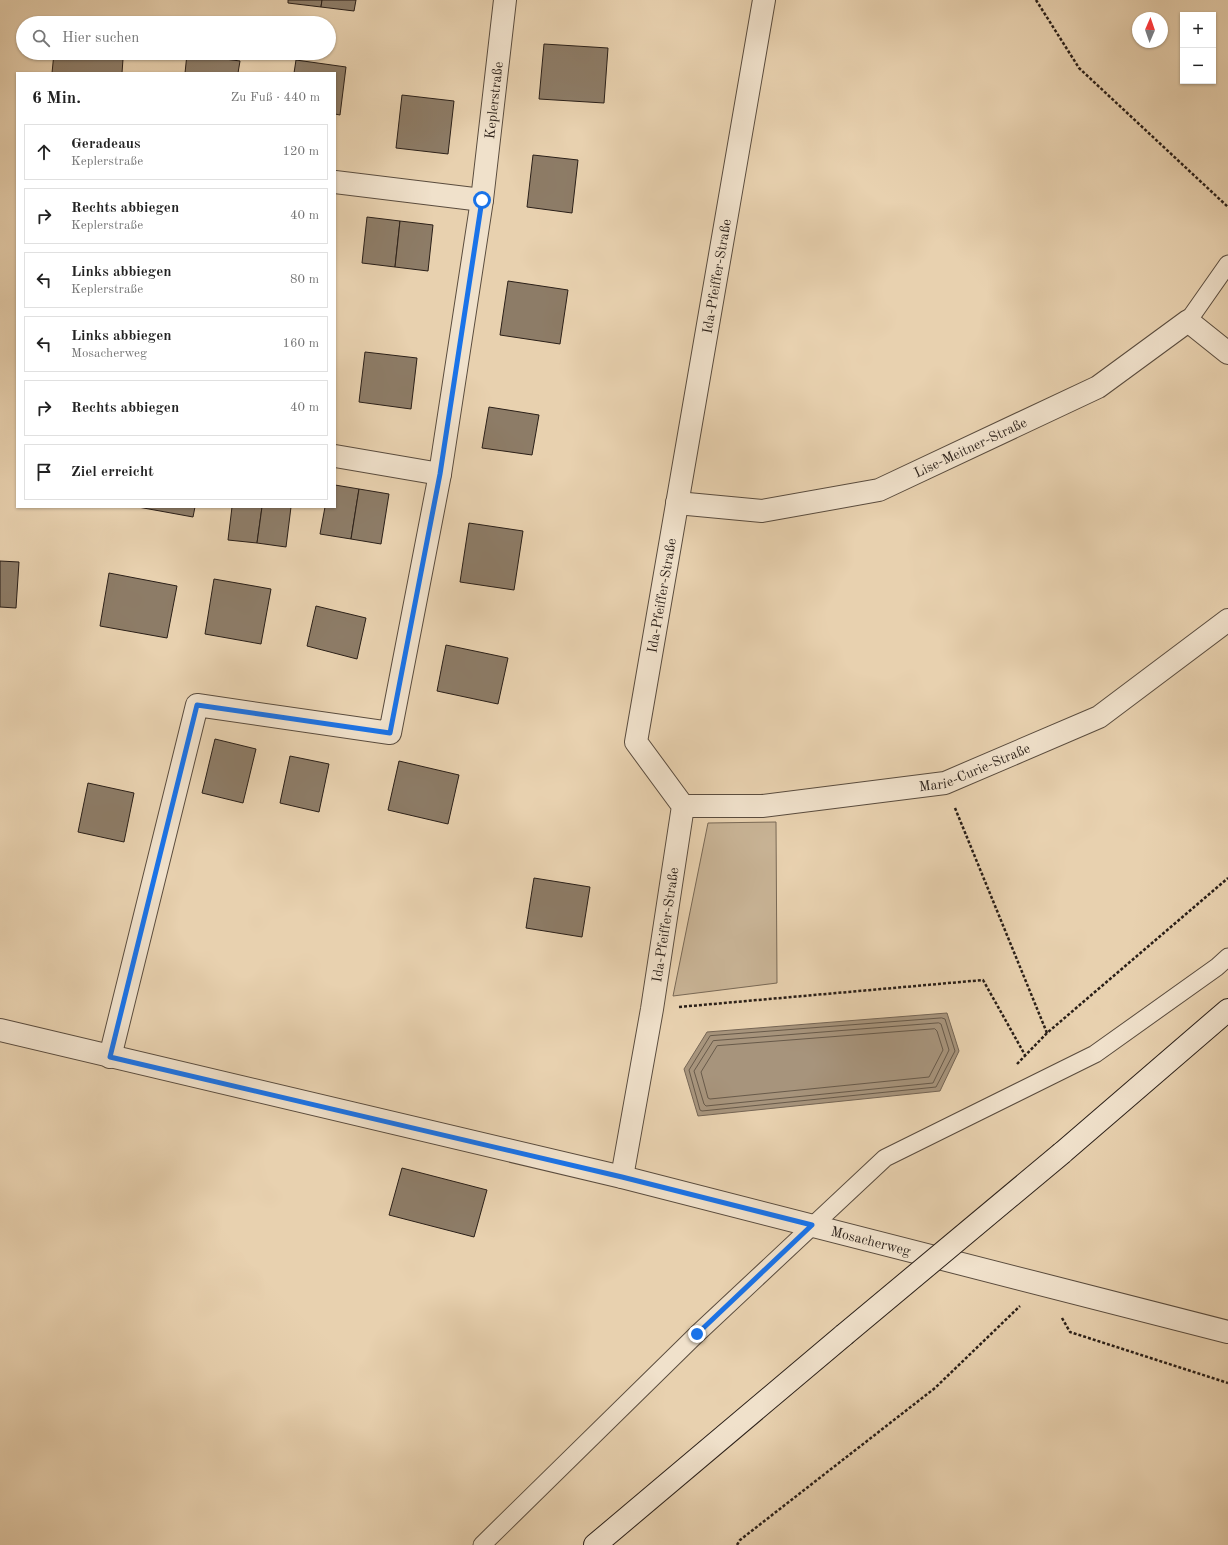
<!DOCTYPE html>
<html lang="de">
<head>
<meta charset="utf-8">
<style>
	body { margin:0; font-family:"Old Standard TT",serif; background:#f2f2f2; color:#222 }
	.controls { position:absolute; right:12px; top:12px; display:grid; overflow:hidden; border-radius:0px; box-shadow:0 1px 3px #0004 }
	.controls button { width:36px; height:36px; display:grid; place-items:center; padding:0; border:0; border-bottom:1px solid #e0e0e0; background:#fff; color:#222; font:20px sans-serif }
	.compass { position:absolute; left:1132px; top:12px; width:36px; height:36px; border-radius:50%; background:#fff; box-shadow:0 1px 3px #0004; rotate:2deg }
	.stop { position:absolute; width:12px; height:12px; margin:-9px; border:3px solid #1a73e8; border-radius:50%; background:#fff }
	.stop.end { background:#1a73e8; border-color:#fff; box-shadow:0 1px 4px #0008 }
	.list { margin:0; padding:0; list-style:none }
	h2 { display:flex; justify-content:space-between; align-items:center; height:52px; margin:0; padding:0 16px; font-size:17px }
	h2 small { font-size:13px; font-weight:400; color:#767676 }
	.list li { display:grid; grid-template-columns:26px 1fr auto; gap:12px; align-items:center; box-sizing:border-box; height:56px; margin:0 8px 8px; padding:0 8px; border:1px solid #e0e0e0; border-radius:0px }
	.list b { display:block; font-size:15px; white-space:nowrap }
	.list p { margin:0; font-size:13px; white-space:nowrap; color:#767676 }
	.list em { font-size:13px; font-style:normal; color:#767676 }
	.icon { flex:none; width:22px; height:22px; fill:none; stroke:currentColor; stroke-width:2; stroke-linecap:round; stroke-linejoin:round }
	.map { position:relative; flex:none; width:1228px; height:1545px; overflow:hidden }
	.search { position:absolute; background:#fff; box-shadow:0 1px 3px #0004; left:16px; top:16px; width:320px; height:44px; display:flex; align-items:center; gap:10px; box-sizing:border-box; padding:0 14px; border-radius:22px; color:#767676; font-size:15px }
	.panel { position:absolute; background:#fff; box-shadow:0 1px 3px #0004; left:16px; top:72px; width:320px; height:436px; border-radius:0px }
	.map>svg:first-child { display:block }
</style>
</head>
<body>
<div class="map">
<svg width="1228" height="1545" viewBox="0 0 1228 1545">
	<rect width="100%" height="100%" fill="#e8d1af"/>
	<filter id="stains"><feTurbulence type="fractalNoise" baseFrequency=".005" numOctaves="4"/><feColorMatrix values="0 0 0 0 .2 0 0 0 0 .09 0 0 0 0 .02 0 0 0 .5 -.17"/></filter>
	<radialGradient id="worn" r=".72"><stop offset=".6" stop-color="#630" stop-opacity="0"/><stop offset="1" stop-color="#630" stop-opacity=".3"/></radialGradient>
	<path fill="#c8b395" stroke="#796956" d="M776,822L777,983L673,996L708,823Z"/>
	<path fill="#a7947c" stroke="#756554" d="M947,1013L959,1051L940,1091L698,1116L684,1069L707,1032Z"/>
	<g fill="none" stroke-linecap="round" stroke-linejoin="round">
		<g stroke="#685a4a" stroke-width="1">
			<path d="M942,1018L945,1019L955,1051L936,1087L702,1111L700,1110L689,1070L710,1036Z"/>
			<path d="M939,1023L941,1024L949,1050L933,1083L706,1106L704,1104L694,1071L713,1041Z"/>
			<path d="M935,1029L937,1031L943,1050L929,1077L710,1099L708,1098L701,1072L717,1046Z"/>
		</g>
	</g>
	<g fill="#8d7c67" stroke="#2a1f18">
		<path d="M288,0H322L321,7L288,3Z"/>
		<path d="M322,0H356L354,11L321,7Z"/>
		<path d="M544,44L608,48L604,103L539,99Z"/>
		<path d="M54,53L123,59L122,73H52Z"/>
		<path d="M187,54L240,61L238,73H185Z"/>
		<path d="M296,60L346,67L340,115L335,114V73H294Z"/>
		<path d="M402,95L454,101L448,154L396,148Z"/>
		<path d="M533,155L578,160L572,213L527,207Z"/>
		<path d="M367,217L400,221L395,267L362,263Z"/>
		<path d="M400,221L433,225L428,271L395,267Z"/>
		<path d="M508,281L568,290L560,344L500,335Z"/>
		<path d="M365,352L417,358L411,409L359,402Z"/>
		<path d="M489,407L539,415L532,455L482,448Z"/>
		<path d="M335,485L359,489L351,539L320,534L325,507H335Z"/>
		<path d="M359,489L389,494L381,544L351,539Z"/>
		<path d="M138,507H195L193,517Z"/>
		<path d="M232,507H262L257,543L228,540Z"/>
		<path d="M262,507H291L286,547L257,543Z"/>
		<path d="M469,523L523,531L514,590L460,582Z"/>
		<path d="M0,561L19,562L16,608L0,607Z"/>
		<path d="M109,573L177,586L167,638L100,626Z"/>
		<path d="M214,579L271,589L261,644L205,634Z"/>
		<path d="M316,606L366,618L357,659L307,646Z"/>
		<path d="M446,645L508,658L498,704L437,691Z"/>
		<path d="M215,739L256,749L243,803L202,793Z"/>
		<path d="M290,756L329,764L319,812L280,803Z"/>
		<path d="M399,761L459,775L448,824L388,810Z"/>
		<path d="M88,783L134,793L124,842L78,832Z"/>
		<path d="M534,878L590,887L582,937L526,928Z"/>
		<path d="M402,1168L487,1190L474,1237L389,1215Z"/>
	</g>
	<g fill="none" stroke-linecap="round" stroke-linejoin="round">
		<g stroke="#5a4c3e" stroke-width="19">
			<g id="service">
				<path d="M1188,321L1228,264"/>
				<path d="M482,1545L697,1334L885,1158L1095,1054L1217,967L1228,957"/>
			</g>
		</g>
		<g stroke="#5a4c3e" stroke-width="24">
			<g id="minor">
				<path d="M335,182L482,200"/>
				<path d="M335,456L440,474"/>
				<path id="s1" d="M677,503L762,511L879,490L1098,387L1188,321L1228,353"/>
				<path id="s2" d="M683,806H762L945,783L1099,717L1228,620"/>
				<path id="s3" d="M110,1057L197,705L390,733L440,474L482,200L505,0"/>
				<path id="s4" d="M622,1177L652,1009L683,806L636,742L764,0"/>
			</g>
		</g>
		<g stroke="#5a4c3e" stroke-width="24">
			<g id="tertiary">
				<path id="s5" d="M0,1030L622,1177L1228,1332"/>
			</g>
		</g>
		<g stroke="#2a1f18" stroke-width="24">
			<g id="secondary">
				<path d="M1062,1153L1228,1010"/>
				<path d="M595,1545L844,1335"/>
			</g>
		</g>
		<g stroke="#2a1f18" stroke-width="2.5" stroke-dasharray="3 2" stroke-linecap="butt">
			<path d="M1036,0L1079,68L1228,207"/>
			<path d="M955,808L1047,1033"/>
			<path d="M679,1007L983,980L1025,1055"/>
			<path d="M1017,1064L1047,1033L1228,878"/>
			<path d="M1062,1318L1070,1332L1228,1383"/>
			<path d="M737,1545L740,1540L935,1388L1020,1306"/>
		</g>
		<use href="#service" stroke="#f0e1cb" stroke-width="17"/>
		<use href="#minor" stroke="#f0e1cb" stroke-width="22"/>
		<use href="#tertiary" stroke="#f0e1cb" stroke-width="22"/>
		<use href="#secondary" stroke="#f0e1cb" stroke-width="22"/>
		<g stroke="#2a1f18" stroke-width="24" stroke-linecap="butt">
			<path id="secondary-bridge" d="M844,1335L1062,1153"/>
		</g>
		<use href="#secondary-bridge" stroke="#f0e1cb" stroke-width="22"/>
	</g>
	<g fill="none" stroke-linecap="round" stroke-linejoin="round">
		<path stroke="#1a73e8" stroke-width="5" d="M482,200L440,474L390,733L197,705L110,1057L622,1177L812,1225L697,1334"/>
	</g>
	<g text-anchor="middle" stroke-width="3.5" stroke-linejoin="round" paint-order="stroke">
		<g font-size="14" fill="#2a1f18" stroke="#f0e1cb">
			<text dy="5" stroke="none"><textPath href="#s3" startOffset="1199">Keplerstraße</textPath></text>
			<text dy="5" stroke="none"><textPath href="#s4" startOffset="928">Ida-Pfeiffer-Straße</textPath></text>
			<text dy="5" stroke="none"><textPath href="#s1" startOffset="305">Lise-Meitner-Straße</textPath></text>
			<text dy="5" stroke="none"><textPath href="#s4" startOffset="604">Ida-Pfeiffer-Straße</textPath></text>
			<text dy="5" stroke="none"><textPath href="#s2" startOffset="296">Marie-Curie-Straße</textPath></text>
			<text dy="5" stroke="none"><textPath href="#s4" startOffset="256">Ida-Pfeiffer-Straße</textPath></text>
			<text dy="5" stroke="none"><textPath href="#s5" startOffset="896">Mosacherweg</textPath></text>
		</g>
	</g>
	<rect width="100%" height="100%" filter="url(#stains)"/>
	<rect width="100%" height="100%" fill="url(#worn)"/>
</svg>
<div class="controls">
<button>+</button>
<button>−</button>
</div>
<svg class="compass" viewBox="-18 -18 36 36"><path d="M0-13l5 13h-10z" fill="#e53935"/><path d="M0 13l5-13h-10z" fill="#767676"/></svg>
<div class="stop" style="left:482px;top:200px"></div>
<div class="stop end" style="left:697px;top:1334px"></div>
<div class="search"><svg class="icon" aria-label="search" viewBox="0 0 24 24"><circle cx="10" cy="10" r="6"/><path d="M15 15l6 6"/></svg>Hier suchen</div>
<section class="panel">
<h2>6 Min.<small>Zu Fuß · 440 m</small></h2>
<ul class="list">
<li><svg class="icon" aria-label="ahead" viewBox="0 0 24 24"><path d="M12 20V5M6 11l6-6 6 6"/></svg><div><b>Geradeaus</b><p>Keplerstraße</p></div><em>120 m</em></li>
<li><svg class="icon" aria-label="right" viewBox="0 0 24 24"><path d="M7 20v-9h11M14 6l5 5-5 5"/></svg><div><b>Rechts abbiegen</b><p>Keplerstraße</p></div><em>40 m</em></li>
<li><svg class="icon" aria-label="left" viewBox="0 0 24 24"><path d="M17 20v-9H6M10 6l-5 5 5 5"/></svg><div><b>Links abbiegen</b><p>Keplerstraße</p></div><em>80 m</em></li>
<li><svg class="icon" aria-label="left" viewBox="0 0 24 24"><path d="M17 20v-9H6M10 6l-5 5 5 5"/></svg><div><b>Links abbiegen</b><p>Mosacherweg</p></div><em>160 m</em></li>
<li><svg class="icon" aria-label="right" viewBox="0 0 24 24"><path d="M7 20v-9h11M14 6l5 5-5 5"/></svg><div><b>Rechts abbiegen</b></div><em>40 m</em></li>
<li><svg class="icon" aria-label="arrive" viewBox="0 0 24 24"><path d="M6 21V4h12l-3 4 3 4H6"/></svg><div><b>Ziel erreicht</b></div></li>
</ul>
</section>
</div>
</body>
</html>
